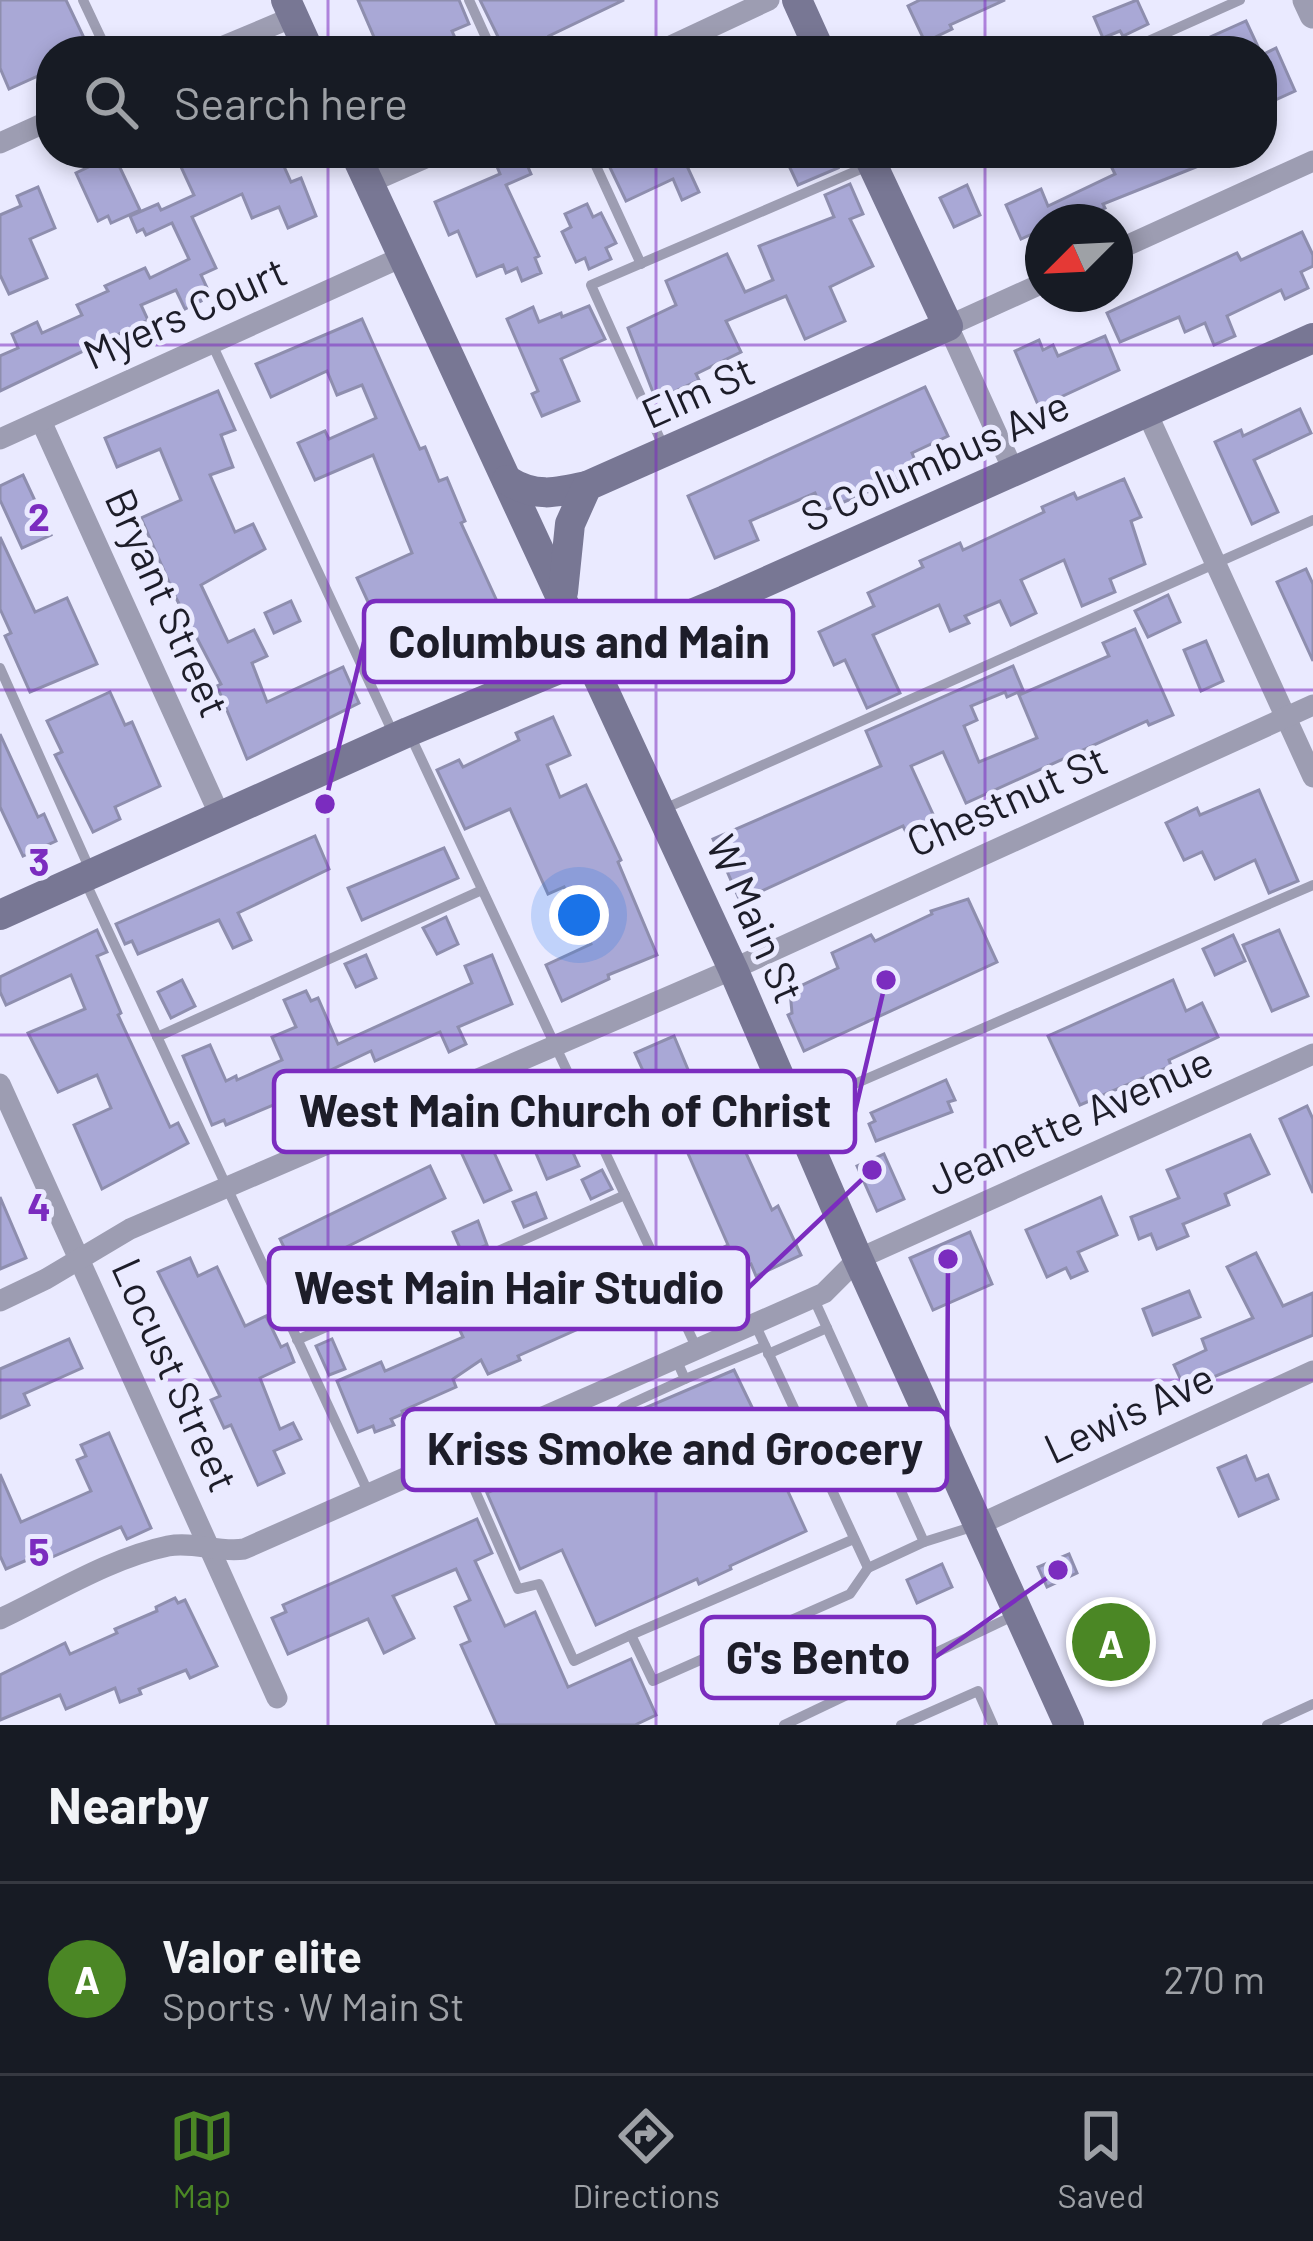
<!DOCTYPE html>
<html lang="en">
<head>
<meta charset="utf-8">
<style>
	body { margin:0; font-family:Barlow,sans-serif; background:#242831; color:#f1f3f6 }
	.compass { position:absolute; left:1025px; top:204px; width:108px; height:108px; border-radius:50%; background:#171b24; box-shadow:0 6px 18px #0003; rotate:246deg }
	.you { position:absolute; left:579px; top:915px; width:42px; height:42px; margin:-30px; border:9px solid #fff; border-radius:50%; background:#1a73e8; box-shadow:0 0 0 18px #1a73e833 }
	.badge { display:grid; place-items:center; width:78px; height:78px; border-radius:50%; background:#4b8725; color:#fff; font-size:39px; font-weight:700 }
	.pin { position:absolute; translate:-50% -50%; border:6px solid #fff; box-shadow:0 3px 12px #0006 }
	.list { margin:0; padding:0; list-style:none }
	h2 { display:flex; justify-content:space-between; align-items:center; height:156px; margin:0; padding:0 48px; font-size:51px }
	h2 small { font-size:39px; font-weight:400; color:#9ea1a6 }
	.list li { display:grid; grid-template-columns:78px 1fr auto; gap:36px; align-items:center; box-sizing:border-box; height:192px; padding:0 48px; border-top:3px solid #363941 }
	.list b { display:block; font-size:45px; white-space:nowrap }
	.list p { margin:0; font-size:39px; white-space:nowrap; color:#9ea1a6 }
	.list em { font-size:39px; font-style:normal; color:#9ea1a6 }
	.icon { flex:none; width:66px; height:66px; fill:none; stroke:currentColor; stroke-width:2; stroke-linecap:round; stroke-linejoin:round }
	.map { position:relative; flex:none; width:1313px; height:1725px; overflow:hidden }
	.search { position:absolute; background:#171b24; box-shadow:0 6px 18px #0003; left:36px; right:36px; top:36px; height:132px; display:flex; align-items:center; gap:30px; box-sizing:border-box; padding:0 42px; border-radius:48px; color:#9ea1a6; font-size:45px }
	.sheet { height:348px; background:#171b24 }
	nav { display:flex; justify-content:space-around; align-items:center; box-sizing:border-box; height:168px; border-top:3px solid #363941; background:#171b24; font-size:33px; color:#9ea1a6 }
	nav a { display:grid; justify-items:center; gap:6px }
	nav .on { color:#4b8725 }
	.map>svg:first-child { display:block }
</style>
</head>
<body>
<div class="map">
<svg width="1313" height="1725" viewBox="0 0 1313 1725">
	<rect width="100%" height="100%" fill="#eaeaff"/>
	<g fill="#a9a8d6" stroke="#8e8eae" stroke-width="3">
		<path d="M0,0H66L85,40L72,46L74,51H51V70L9,89L0,68Z"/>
		<path d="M358,0H459L469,24L452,31L461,51H380Z"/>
		<path d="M480,0H624L549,36L552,42L534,51H505Z"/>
		<path d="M920,0H1005L950,25L952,29L925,42L908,6Z"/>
		<path d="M1137,0L1148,24L1123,36L1120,31L1103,38L1094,17Z"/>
		<path d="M1246,21L1260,51H1214L1208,38Z"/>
		<path d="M1276,48L1295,91L1262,106V55Z"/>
		<path d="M206,153H278L291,182L301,178L316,216L288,228L279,207L252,218L242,194L192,217L216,268L201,275L209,292L199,297L201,301L185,309L176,290L141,305L148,320L0,391V356L18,348L12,334L37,322L42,333L82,315L77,305L108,291L105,286L145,268L150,278L189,259L172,223L146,235L143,229L137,232L130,216L158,204L161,210L194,195L181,167Z"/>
		<path d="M522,153L531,174L506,185L539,256L535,258L541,273L522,281L517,268L506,273L503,265L477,276L458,231L449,235L435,202L500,174L496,164Z"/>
		<path d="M603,153H681L699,192L682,200L673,179L626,201Z"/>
		<path d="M783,153H831L838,168L798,185Z"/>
		<path d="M1115,153H1231L1103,204L1105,208L1075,222H1043V229L1021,239L1006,205L1041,189L1048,206L1115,174L1111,166L1119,163Z"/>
		<path d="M114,155L140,210L111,223L108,216L98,221L76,173Z"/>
		<path d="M850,184L863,214L850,219L873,266L830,287L845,321L805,339L786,296L726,321L741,352L696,374L699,380L656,400L628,328L676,305L666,281L727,254L745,292L773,280L759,246L834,217L825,195Z"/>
		<path d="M967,185L980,215L954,227L940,198Z"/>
		<path d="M38,187L55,228L30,239L47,278L9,294L0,275V215L21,206L17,196Z"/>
		<path d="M587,204L593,217L601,213L616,243L606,248L611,259L589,269L585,258L576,262L562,232L571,227L565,214Z"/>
		<path d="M1302,232L1313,255V266L1301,272L1308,288L1285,299L1281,290L1227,316L1235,336L1214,345L1205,323L1185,332L1179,317L1120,342L1107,313L1237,253L1241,260Z"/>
		<path d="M589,306L605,339L561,359L579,401L542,416L532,394L538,391L507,319L533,307L539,322L561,313L562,317Z"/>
		<path d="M362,319L420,449L425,447L439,481L447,478L465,521L461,523L513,636L507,639L512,649L465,672L444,628L391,652L357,578L412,553L373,455L315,480L298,443L325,431L329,439L376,418L362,385L337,395L327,371L271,397L256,364Z"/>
		<path d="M1105,336L1119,370L1039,407L1015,351L1039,340L1043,350L1053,345L1058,356Z"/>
		<path d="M925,387L948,436L912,453L919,470L823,511L815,493L750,521L758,540L715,558L688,496Z"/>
		<path d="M218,391L235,430L221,435L233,467L210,475L235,532L253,524L265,549L201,585L228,642L254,630L267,656L252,663L267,702L343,667L359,703L247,759L217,686L221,684L175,596L141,518L181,500L160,449L117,467L105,438Z"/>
		<path d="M1300,409L1311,433L1254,460L1278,512L1252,524L1215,442L1241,430L1243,436Z"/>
		<path d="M23,475L51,535L22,548L0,500V486Z"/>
		<path d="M1124,479L1141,517L1131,521L1145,564L1110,579L1115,592L1082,606L1064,560L1021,580L1036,613L1011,625L1000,601L965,616L969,623L950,631L939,605L873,635L900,693L867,708L845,660L834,665L819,632L874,606L868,593L923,567L920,561L960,543L963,550L1044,512L1042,507L1074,493L1077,499Z"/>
		<path d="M0,537L35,612L67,598L97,664L30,692L5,636L11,633L0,609Z"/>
		<path d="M1306,569L1313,584V661L1277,582Z"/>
		<path d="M1168,595L1180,622L1148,637L1135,611Z"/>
		<path d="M291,601L300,621L274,633L265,613Z"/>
		<path d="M1135,629L1173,715L1149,725L1147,721L966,803L943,752L911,766L937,823L908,836L903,826L740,901L713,839L881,766L866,731L1013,666L1023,690L1007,697L1005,692L971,706L977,720L964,726L979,762L1037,738L1019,695L1109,656L1103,643Z"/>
		<path d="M1206,641L1223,681L1201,691L1184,650Z"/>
		<path d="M110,692L125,725L132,722L160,786L115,807L120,819L93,832L55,755L62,752L47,721Z"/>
		<path d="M553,717L570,755L547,765L560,797L586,785L621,860L618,862L657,955L608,975L609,979L562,1001L546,965L591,944L564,887L548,894L510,809L465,829L437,770L459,760L463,767L519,740L516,733Z"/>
		<path d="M0,734L38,817L44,814L56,841L23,856L0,807Z"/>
		<path d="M1259,790L1298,881L1269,893L1255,860L1215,879L1202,852L1184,860L1166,823L1197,808L1200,815Z"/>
		<path d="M315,836L329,869L238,913L251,940L233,948L219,920L138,954L132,941L125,944L116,924Z"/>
		<path d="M444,848L458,878L362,920L348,888Z"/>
		<path d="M968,899L997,962L804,1051L788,1015L792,1013L790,991L838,968L832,953L871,935L875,941L932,914L931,911Z"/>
		<path d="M446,917L458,944L437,954L423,928Z"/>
		<path d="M97,930L107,952L97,956L121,1013L118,1015L170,1127L178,1123L188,1143L102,1189L74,1125L111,1108L97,1075L58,1092L28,1033L85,1009L71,975L6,1005L0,992V977Z"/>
		<path d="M1279,930L1308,996L1272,1011L1243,945Z"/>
		<path d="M1233,935L1245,961L1215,975L1203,949Z"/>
		<path d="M366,955L376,978L356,987L345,964Z"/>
		<path d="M492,955L512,1004L458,1027L466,1044L449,1052L440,1032L375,1061L371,1051L299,1085L302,1093L226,1125L224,1120L212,1125L183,1056L210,1045L226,1081L236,1076L237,1080L282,1060L272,1037L296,1027L284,1000L306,991L311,1001L318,998L338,1044L472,983L465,966Z"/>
		<path d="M182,980L195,1006L171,1018L158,992Z"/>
		<path d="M1173,980L1186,1011L1202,1003L1218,1037L1169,1060L1171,1066L1080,1105L1048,1036Z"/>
		<path d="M674,1036L722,1151L741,1142L772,1210L778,1206L801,1255L756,1276L751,1264L686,1295L674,1271L728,1245L672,1117L629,1136L621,1119L635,1112L627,1095L649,1084L635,1053Z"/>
		<path d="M946,1080L955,1100L948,1102L952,1112L876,1141L869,1124L875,1121L871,1113Z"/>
		<path d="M1307,1106L1313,1119V1193L1280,1119Z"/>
		<path d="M545,1108L563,1149L570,1146L579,1166L547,1179L521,1118Z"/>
		<path d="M1250,1135L1269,1174L1225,1194L1229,1205L1183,1224L1188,1236L1157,1249L1151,1234L1139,1239L1131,1217L1179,1198L1167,1170Z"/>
		<path d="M488,1139L511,1190L484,1202L461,1152Z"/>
		<path d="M884,1154L904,1199L877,1211L857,1166Z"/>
		<path d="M430,1166L445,1198L296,1272L280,1239Z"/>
		<path d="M602,1170L612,1189L591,1199L582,1180Z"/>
		<path d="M536,1193L546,1218L524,1227L513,1202Z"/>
		<path d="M0,1197L26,1258L0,1269Z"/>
		<path d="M1101,1197L1117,1235L1078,1252L1087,1271L1071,1278L1066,1268L1047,1277L1026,1230Z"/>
		<path d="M478,1221L487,1245L463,1255L453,1232Z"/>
		<path d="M970,1232L992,1284L933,1310L910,1258Z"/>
		<path d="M1256,1253L1283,1306L1313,1293V1335L1185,1389L1174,1365L1206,1350L1202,1339L1253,1318L1227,1267Z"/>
		<path d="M190,1258L198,1276L217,1267L245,1326L266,1316L281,1347L287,1344L294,1362L260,1378L280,1429L293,1423L301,1439L274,1451L284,1473L258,1485L231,1425L224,1428L211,1400L220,1396L158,1272Z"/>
		<path d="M615,1263L634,1304L518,1356L520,1360L488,1374L481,1360L453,1379L456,1387L402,1411L403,1414L391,1419L394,1425L375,1432L373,1426L358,1432L337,1381L381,1362L385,1371L463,1337L451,1311L485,1295L500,1326L594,1285L589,1274Z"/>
		<path d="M1189,1291L1200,1317L1153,1335L1143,1309Z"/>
		<path d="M69,1339L82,1368L24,1394L29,1405L0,1418V1369Z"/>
		<path d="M332,1339L345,1369L329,1375L316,1346Z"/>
		<path d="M734,1370L765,1434L779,1427L787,1444L770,1452L806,1531L730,1566L731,1569L699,1584L697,1579L596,1625L562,1550L520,1569L487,1493L628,1429L626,1424L636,1420L633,1413Z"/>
		<path d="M109,1433L151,1528L127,1539L121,1527L50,1558L48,1551L6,1569L0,1556V1474L21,1522L91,1491L77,1460L86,1456L81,1445Z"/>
		<path d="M1246,1456L1256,1480L1268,1475L1278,1499L1239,1516L1218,1468Z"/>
		<path d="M477,1519L492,1553L475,1561L505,1626L535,1612L568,1687L631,1659L656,1715L635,1725H497L461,1645L470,1641L455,1607L470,1600L456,1569L393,1596L414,1638L384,1653L368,1619L288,1654L272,1618L286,1612L283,1605Z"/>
		<path d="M1069,1554L1077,1573L1047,1587L1038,1567Z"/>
		<path d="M942,1564L952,1587L917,1603L907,1580Z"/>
		<path d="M175,1598L178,1603L185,1600L217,1666L190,1678L186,1670L139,1689L141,1694L120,1702L115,1688L66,1709L60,1695L0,1720V1675L65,1643L70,1654L117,1633L115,1629L157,1611L156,1607Z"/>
		<path d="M1134,1612L1151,1649L1089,1677L1072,1640Z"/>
	</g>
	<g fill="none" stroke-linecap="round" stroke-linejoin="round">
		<g stroke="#9d9db2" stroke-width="10">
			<path d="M83,0L107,51"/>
			<path d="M469,0L492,51"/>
			<path d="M1126,51L1240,0"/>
			<path d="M590,153L641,264"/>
			<path d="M212,344L394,735"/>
			<path d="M664,448L591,285L898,153"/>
			<path d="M0,668L91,872"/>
			<path d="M410,735L697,1349"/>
			<path d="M664,809L1313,520"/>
			<path d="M85,881L369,1494"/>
			<path d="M157,1037L482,890"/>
			<path d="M797,1109L1313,885"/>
			<path d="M813,1297L924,1542"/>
			<path d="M755,1324L868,1568"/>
			<path d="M297,1340L625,1195"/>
			<path d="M768,1354L827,1328"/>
			<path d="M685,1379L765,1346"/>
			<path d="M459,1454L518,1589L539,1584L574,1661L631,1635L653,1681L850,1594L868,1568L924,1542L975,1526"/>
			<path d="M472,1484L603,1426L624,1407L685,1379L676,1359"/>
			<path d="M631,1635L854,1539"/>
			<path d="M784,1725L1015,1615"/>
			<path d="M901,1725L978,1691L993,1725"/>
			<path d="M1267,1725L1313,1704"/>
		</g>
		<g stroke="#9d9db2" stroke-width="21">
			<path d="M212,51L293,17"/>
			<path d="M660,51L769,0"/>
			<path d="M0,143L51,120"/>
			<path d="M369,183L437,153"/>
			<path d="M1115,251L1313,161"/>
			<path d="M1147,413L1313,777"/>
			<path d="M41,421L221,818"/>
			<path d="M0,439L402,257"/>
			<path d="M1014,472L948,326L1043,283"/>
			<path d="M0,1084L277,1698"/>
			<path d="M0,1301L46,1279L130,1229L733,969L1313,705"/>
			<path d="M978,1525L1313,1371"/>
			<path d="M0,1619C53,1594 110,1558 168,1546C194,1541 218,1553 244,1549L824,1293L858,1259L1313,1054"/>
		</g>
		<path stroke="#9d9db2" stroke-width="27" d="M1306,0L1313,15"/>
		<g stroke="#787794" stroke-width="30">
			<path d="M286,0L309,51"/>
			<path d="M797,0L820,51"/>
			<path d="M355,153L733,969L858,1259L1069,1725"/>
			<path d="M507,480C535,498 556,493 587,486"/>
			<path d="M563,592L570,524L587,486L948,326L867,153"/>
			<path d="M0,915L408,732L725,600L1313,338"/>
		</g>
	</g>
	<path fill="none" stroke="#7b2cbf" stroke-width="3" stroke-opacity="0.55" d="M328,0V51M656,0V51M985,0V51M328,153V1725M656,153V1725M985,153V1725M0,345H1313M0,690H1313M0,1035H1313M0,1380H1313"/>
	<g text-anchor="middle" stroke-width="10" stroke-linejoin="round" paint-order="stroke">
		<g font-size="42" fill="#1d1d29" stroke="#eaeaff">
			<text transform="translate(185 313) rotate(-24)" y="15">Myers Court</text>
			<text transform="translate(698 392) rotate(-24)" y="15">Elm St</text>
			<text transform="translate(935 461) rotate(-24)" y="15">S Columbus Ave</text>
			<text transform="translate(167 603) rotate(66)" y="15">Bryant Street</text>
			<text transform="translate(1007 801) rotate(-24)" y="15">Chestnut St</text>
			<text transform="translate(755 919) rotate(66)" y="15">W Main St</text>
			<text transform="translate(1070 1121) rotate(-24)" y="15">Jeanette Avenue</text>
			<text transform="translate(175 1375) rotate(66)" y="15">Locust Street</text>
			<text transform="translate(1129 1413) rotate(-25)" y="15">Lewis Ave</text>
		</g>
	</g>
	<g font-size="39" text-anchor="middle" font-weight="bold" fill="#7b2cbf" stroke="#eaeaff" stroke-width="10" stroke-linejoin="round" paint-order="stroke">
		<text x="39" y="531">2</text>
		<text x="39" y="876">3</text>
		<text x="39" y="1221">4</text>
		<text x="39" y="1566">5</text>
	</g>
	<path fill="none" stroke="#7b2cbf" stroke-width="4.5" d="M325 804L364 642M886 980L855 1112M872 1170L748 1288M948 1259L947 1450M1058 1570L934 1658"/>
	<g fill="#7b2cbf" stroke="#eaeaff" stroke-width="4.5">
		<circle cx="325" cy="804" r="12"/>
		<circle cx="886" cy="980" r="12"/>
		<circle cx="872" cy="1170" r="12"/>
		<circle cx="948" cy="1259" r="12"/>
		<circle cx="1058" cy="1570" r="12"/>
	</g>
	<g fill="#eaeaff" stroke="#7b2cbf" stroke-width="4.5">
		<rect x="364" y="601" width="429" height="81" rx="12"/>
		<rect x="274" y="1071" width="581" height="81" rx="12"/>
		<rect x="269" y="1248" width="479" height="81" rx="12"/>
		<rect x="403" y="1409" width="544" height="81" rx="12"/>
		<rect x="702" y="1617" width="232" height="81" rx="12"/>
	</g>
	<g font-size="45" text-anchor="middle" font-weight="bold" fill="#1d1d29">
		<text x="579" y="658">Columbus and Main</text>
		<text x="565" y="1127">West Main Church of Christ</text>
		<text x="509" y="1304">West Main Hair Studio</text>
		<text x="675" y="1465">Kriss Smoke and Grocery</text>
		<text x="818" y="1674">G's Bento</text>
	</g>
</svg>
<svg class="compass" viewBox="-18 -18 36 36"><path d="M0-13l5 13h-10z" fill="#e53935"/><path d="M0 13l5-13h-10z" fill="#9ea1a6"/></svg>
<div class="you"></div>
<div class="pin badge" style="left:1111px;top:1642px">A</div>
<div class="search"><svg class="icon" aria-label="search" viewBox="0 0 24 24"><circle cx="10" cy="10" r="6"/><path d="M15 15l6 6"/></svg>Search here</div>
</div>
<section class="sheet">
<h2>Nearby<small></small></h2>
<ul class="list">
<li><span class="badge">A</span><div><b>Valor elite</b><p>Sports · W Main St</p></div><em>270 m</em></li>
</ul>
</section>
<nav>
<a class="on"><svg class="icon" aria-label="map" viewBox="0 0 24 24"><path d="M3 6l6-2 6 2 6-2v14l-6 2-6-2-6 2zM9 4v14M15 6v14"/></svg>Map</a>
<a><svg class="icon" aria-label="directions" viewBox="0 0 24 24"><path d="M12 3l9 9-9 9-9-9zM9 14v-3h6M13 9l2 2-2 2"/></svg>Directions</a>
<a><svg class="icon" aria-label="saved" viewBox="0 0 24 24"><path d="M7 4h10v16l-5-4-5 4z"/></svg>Saved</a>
</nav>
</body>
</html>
